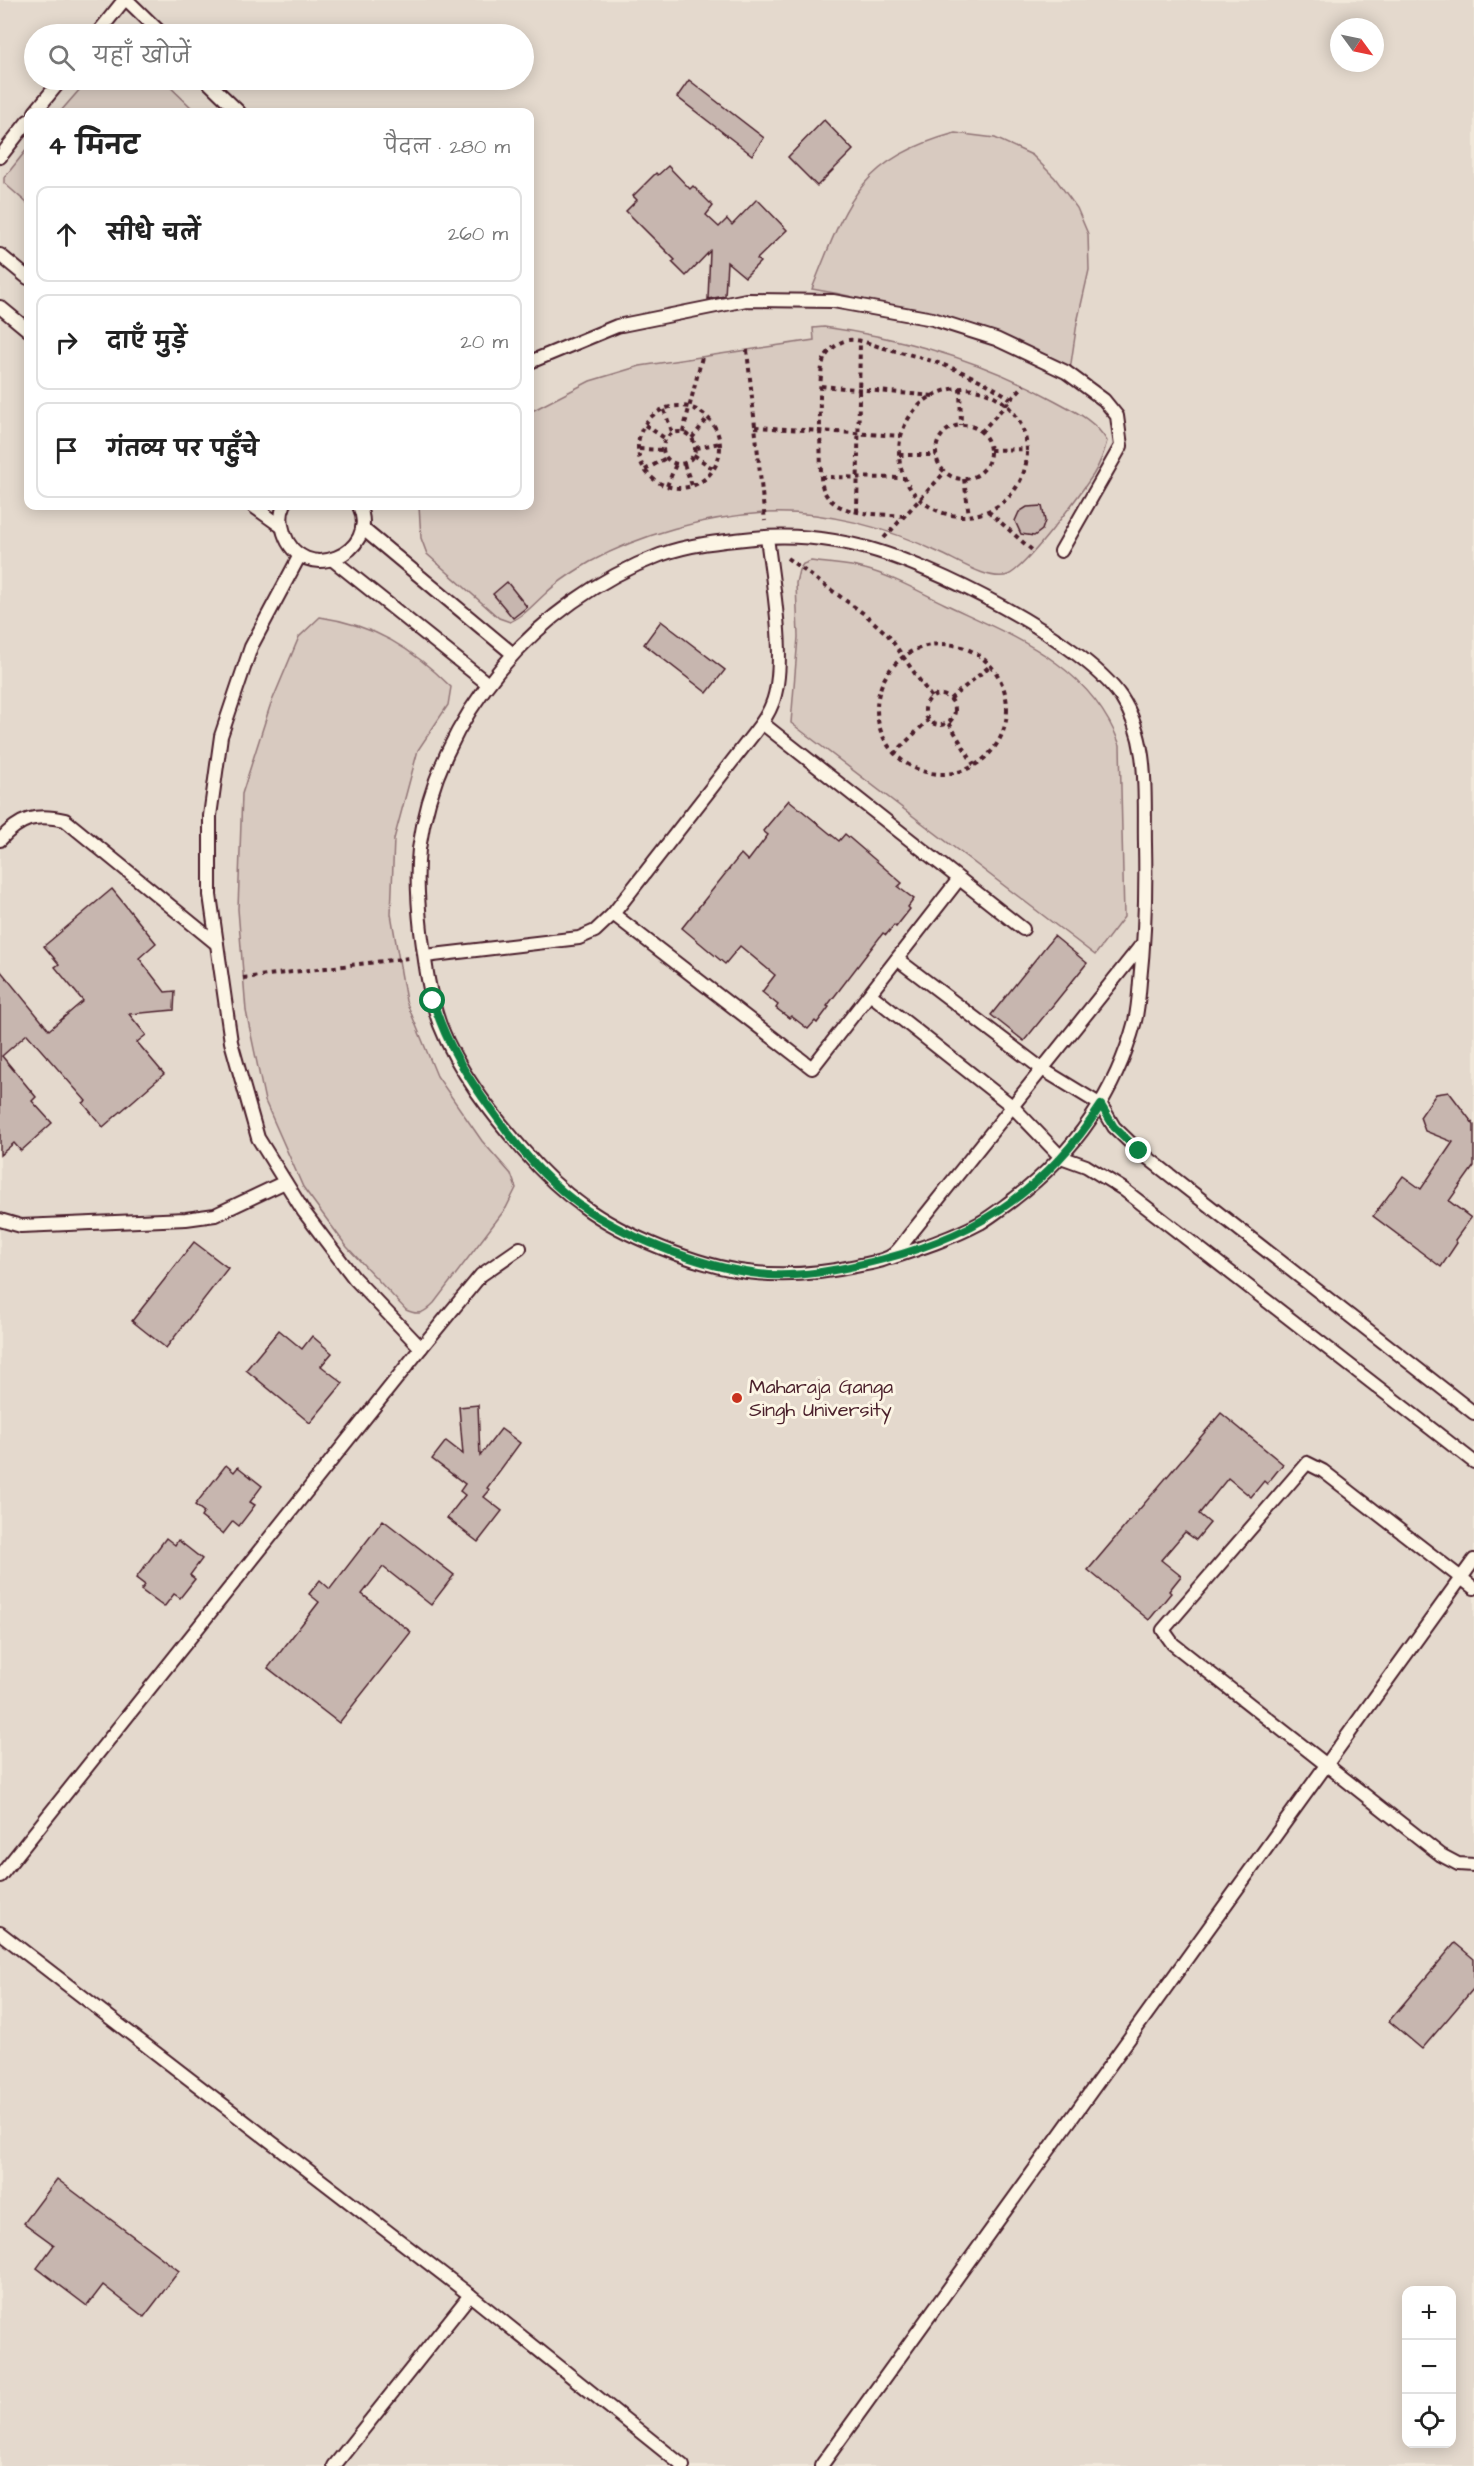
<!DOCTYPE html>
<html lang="hi">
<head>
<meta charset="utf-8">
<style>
	body { margin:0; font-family:"Architects Daughter","Playpen Sans Deva",sans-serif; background:#f6f6f6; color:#222 }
	.controls { position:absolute; right:18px; bottom:18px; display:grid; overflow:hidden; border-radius:12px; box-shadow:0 3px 15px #0003 }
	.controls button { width:54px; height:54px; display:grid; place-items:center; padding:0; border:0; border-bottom:2px solid #e0e0e0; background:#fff; color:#222; font:30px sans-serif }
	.compass { position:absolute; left:1330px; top:18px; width:54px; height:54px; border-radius:50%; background:#fff; box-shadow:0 3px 15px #0003; rotate:123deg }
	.stop { position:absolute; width:18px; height:18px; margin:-14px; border:4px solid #0b8043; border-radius:50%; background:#fff }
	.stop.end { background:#0b8043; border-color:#fff; box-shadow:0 2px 6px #0008 }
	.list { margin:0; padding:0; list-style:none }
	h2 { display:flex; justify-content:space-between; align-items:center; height:78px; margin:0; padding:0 24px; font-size:26px }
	h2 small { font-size:20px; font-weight:400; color:#767676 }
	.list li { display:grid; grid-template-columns:39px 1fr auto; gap:18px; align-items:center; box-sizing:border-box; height:96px; margin:0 12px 12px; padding:0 12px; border:2px solid #e0e0e0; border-radius:12px }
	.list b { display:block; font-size:22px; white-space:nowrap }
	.list em { font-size:20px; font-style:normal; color:#767676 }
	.icon { flex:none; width:33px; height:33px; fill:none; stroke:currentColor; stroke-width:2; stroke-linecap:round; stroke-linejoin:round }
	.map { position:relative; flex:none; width:1474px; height:2466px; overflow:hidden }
	.search { position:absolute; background:#fff; box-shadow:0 3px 15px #0003; left:24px; top:24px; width:510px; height:66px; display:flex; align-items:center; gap:15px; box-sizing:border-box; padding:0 21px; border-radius:33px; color:#767676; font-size:22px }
	.panel { position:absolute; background:#fff; box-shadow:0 3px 15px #0003; left:24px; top:108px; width:510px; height:402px; border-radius:12px }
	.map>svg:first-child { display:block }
</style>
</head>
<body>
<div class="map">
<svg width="1474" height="2466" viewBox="0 0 1474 2466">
	<rect width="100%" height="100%" fill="#f1e8da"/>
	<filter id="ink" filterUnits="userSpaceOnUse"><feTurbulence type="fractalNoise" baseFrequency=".0167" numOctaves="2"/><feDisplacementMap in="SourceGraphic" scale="12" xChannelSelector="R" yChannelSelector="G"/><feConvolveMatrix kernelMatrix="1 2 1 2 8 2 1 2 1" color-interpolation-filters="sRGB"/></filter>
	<g filter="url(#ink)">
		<path fill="#e4d9cd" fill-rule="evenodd" d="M0,0H1474V2466H0ZM1339,27H1375V63H1339ZM34,34H524V80H34ZM28,112H530V506H28ZM1406,2290H1452V2444H1406Z"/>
		<g fill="#d8cac0" stroke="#917476" stroke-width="1.5">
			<path d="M88,80H163L196,112H60Z"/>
			<path d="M955,133L995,138L1032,155L1055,178L1077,208L1088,234L1089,270L1077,323L1070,370C985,339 902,303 812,289C847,202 858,160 955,133Z"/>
			<path d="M28,148V204L4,183V178Z"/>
			<path d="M824,327C904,338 983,361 1054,400C1074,411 1095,420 1107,441C1104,453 1100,464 1093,475C1080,494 1026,568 1008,575C990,582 956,560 940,553C886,527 824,510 764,513C705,517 641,534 590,562C575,571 557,582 545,594C533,605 525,615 510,622L499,618L427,554L421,538L419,506H530V412L590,381L640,366L814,340L813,328Z"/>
			<path d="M811,561C829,564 848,564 865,569C892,576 920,592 945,604C1017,638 1090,665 1120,745L1124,917L1095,955L791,723L798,637L796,583L799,570L803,564Z"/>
			<path d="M320,617C374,625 412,648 451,687L448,705L418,750L394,839L391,914L406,1001L437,1076L482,1141L511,1174L516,1188L506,1208L434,1303C424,1313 419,1316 406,1310L347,1247L303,1187L265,1101L246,1011L238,909L242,794L270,706L299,637Z"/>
		</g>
		<g fill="#c7b6af" stroke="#4a1f2b" stroke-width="1.5">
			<path d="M689,80L764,138L752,155L677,97Z"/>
			<path d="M824,120L853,150L817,186L788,157Z"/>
			<path d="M668,166L690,189L693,186L713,206L706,215L719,227L727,219L732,225L757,199L787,230L757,259L760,262L745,277L727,262L725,296L708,299L710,251L686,276L672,262L675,260L626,211L637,200L633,196L656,173L658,175Z"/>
			<path d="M1042,506L1045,521L1042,530L1034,536L1021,534L1015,521L1019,512L1027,507Z"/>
			<path d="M507,582L527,607L513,618L493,594Z"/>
			<path d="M661,621L725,670L707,693L644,644Z"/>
			<path d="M789,800L839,841L845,834L902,883L898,887L914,899L908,907L910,909L896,927L894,925L886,935L883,933L827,1006L829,1007L817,1023L815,1021L808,1029L791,1016L789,1018L776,1008L778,1005L762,992L775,975L740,946L725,964L682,928L741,854L748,861L768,835L763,831Z"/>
			<path d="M112,889L156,943L139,958L165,992L175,991L174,1010L129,1014L146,1035L137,1042L164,1074L103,1127L83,1103L86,1101L27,1034L2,1056L36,1097L32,1101L52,1123L21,1151L14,1143L0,1155V970L49,1030L83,1001L55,967L59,964L44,946Z"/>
			<path d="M1054,936L1087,963L1024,1041L991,1015Z"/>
			<path d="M1449,1092L1474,1125V1166L1449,1201L1471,1218L1455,1240L1457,1243L1441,1267L1373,1216L1403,1176L1421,1189L1453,1142L1425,1131L1420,1117L1436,1094Z"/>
			<path d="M194,1242L228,1268L166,1348L132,1321Z"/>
			<path d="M279,1330L302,1349L312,1336L332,1353L321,1366L343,1383L310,1423L246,1370Z"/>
			<path d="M478,1405L480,1456L501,1429L520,1443L487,1488L490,1490L484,1497L502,1511L478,1542L447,1518L465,1495L460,1491L465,1484L432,1459L446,1441L463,1454L459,1407Z"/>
			<path d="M1221,1413L1283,1464L1267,1484L1264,1481L1251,1497L1228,1478L1199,1514L1210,1523L1196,1540L1185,1532L1161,1560L1181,1576L1169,1591L1171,1593L1149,1620L1088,1570Z"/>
			<path d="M226,1465L234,1472L238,1467L262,1486L250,1502L255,1505L239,1526L233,1521L223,1534L201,1517L204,1512L195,1505Z"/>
			<path d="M383,1520L454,1575L431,1605L383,1567L362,1594L411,1632L339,1723L268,1668L319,1602L309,1594L320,1580L330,1589Z"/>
			<path d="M166,1538L175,1545L178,1540L202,1559L190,1575L195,1579L180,1598L174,1594L164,1607L141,1590L145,1585L136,1578Z"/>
			<path d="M1455,1943L1474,1959V1988L1422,2049L1389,2021Z"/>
			<path d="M57,2179L179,2271L144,2317L103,2285L87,2306L37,2268L54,2245L24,2223Z"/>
		</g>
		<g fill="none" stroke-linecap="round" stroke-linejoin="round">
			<g stroke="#4a1f2b" stroke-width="16">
				<g id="lane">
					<path d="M127,0L162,34"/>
					<path d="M97,34L124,0"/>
					<path d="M206,80L239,112"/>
					<path d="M35,112L61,80"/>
					<path d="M0,157L28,121"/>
					<path d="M0,255L28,278"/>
					<path d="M0,307L28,330"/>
					<path d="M530,362L617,326L746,300L833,301L933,319L996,339L1066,372L1104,400L1117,416L1121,446L1061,551"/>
					<path d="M253,506L281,526"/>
					<path d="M284,506C280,514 281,524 284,533C302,588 381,552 359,506"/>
					<path d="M362,528L513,654"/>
					<path d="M300,555L251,647L221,736L210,816V895L231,1042L258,1138L304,1212L354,1278L421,1348"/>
					<path d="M333,560L488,684"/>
					<path d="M762,723L1023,929"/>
					<path d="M0,840C20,818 36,813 65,820L217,944"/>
					<path d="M613,914L812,1068L959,879"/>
					<path d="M425,956L579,938L595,931L613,914L755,732C762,723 768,715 772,704C788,664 772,580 767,537"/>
					<path d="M897,959L1042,1069L1101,1105L1114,1127L1139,1151L1474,1413"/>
					<path d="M870,994L1012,1106L1061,1157L1086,1166L1123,1189L1474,1462"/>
					<path d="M0,1220L21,1226L186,1219L215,1215L285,1182"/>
					<path d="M891,1258C921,1248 952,1238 980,1223C992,1216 1003,1207 1014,1199C1074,1153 1115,1096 1135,1021C1138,1009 1139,994 1140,981C1145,935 1146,889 1145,844C1144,794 1150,741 1121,697C1082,640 931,564 863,547C829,538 789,534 754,538C723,541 690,544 660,555C536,602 437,716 419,849C416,876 418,904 421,931C425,962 429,995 440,1025C458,1071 491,1113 523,1150C541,1171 560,1190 583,1206C623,1236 698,1266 747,1272C785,1277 819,1274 856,1266C869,1263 885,1262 894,1254C901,1248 906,1239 912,1232C929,1211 946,1189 963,1168C1023,1093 1083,1018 1143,943"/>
					<path d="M1474,1588L1323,1471L1307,1463L1163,1630L1173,1644L1441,1855L1458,1864L1474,1865"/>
					<path d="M0,1876L421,1348L481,1275L520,1248"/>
					<path d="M0,1933L470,2295L683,2466"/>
					<path d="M334,2466L470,2295"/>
					<path d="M821,2466L1474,1560"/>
				</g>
			</g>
			<g stroke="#4a1f2b" stroke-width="4" stroke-dasharray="4.5 4.5" stroke-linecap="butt">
				<path d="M747,350L765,521"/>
				<path d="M821,386L934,396"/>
				<path d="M960,388L961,425"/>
				<circle cx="963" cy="452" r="64"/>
				<circle cx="679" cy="447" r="41"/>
				<path d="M664,410L673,434"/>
				<circle cx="963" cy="452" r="27"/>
				<path d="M645,425L666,439"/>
				<path d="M755,427L901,436"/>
				<circle cx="679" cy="448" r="16"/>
				<path d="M683,432L702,357"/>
				<path d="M981,432L1024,385"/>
				<path d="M692,438L708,418"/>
				<path d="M696,448L720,443"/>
				<path d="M639,449L664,450"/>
				<path d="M990,450L1027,449"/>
				<path d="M694,455L713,469"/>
				<path d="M899,455H936"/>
				<path d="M684,464L692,485"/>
				<path d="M645,470L666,458"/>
				<path d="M821,477L904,478"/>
				<path d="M964,479L969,515"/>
				<path d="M667,486L676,464"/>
				<path d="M988,511L1033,551"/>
				<path d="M857,512L860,342"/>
				<path d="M904,516C875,513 822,518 821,477C821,454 817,376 824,359C829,350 839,341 849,340C858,339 871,344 880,347C926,358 972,371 1011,399"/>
				<path d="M884,538L945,472"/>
				<path d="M787,558L867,616L888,635L932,698"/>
				<circle cx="942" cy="709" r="65"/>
				<circle cx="940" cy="710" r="15"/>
				<path d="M950,699L990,666"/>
				<path d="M949,723L974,765"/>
				<path d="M894,754L928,720"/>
				<path d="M243,978L409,958"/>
			</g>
			<use href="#lane" stroke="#fcf5e5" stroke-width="12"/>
		</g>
	</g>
	<g fill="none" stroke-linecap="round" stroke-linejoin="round" filter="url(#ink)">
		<path stroke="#0b8043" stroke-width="8" d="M433,1001C446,1043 467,1077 493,1112C518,1148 550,1185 587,1210C634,1241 713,1271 769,1275C801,1277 833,1271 863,1264C968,1241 1042,1196 1101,1105L1114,1127L1139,1151"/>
	</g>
	<circle fill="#c8321e" stroke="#fcf5e5" stroke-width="2" cx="737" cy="1398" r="6"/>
	<g text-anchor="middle" stroke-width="6" stroke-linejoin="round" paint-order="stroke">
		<g font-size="20" fill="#4a1f2b" stroke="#fcf5e5" text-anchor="start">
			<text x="749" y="1393">Maharaja Ganga<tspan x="749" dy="23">Singh University</tspan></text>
		</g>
	</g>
</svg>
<div class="controls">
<button>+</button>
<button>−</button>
<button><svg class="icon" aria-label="locate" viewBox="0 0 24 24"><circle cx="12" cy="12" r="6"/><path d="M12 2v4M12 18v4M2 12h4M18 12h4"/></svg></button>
</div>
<svg class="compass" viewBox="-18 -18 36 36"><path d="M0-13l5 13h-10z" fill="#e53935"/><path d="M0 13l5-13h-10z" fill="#767676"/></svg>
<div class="stop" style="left:433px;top:1001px"></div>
<div class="stop end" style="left:1139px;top:1151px"></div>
<div class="search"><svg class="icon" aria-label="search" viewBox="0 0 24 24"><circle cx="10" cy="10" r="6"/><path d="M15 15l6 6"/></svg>यहाँ खोजें</div>
<section class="panel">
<h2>4 मिनट<small>पैदल · 280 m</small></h2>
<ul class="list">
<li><svg class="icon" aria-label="ahead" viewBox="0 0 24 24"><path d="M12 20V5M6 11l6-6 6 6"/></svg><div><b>सीधे चलें</b></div><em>260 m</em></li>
<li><svg class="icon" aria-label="right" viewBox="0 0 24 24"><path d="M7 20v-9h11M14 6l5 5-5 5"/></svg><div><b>दाएँ मुड़ें</b></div><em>20 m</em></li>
<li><svg class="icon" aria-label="arrive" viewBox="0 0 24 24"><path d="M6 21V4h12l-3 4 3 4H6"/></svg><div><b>गंतव्य पर पहुँचे</b></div></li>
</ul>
</section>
</div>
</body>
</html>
